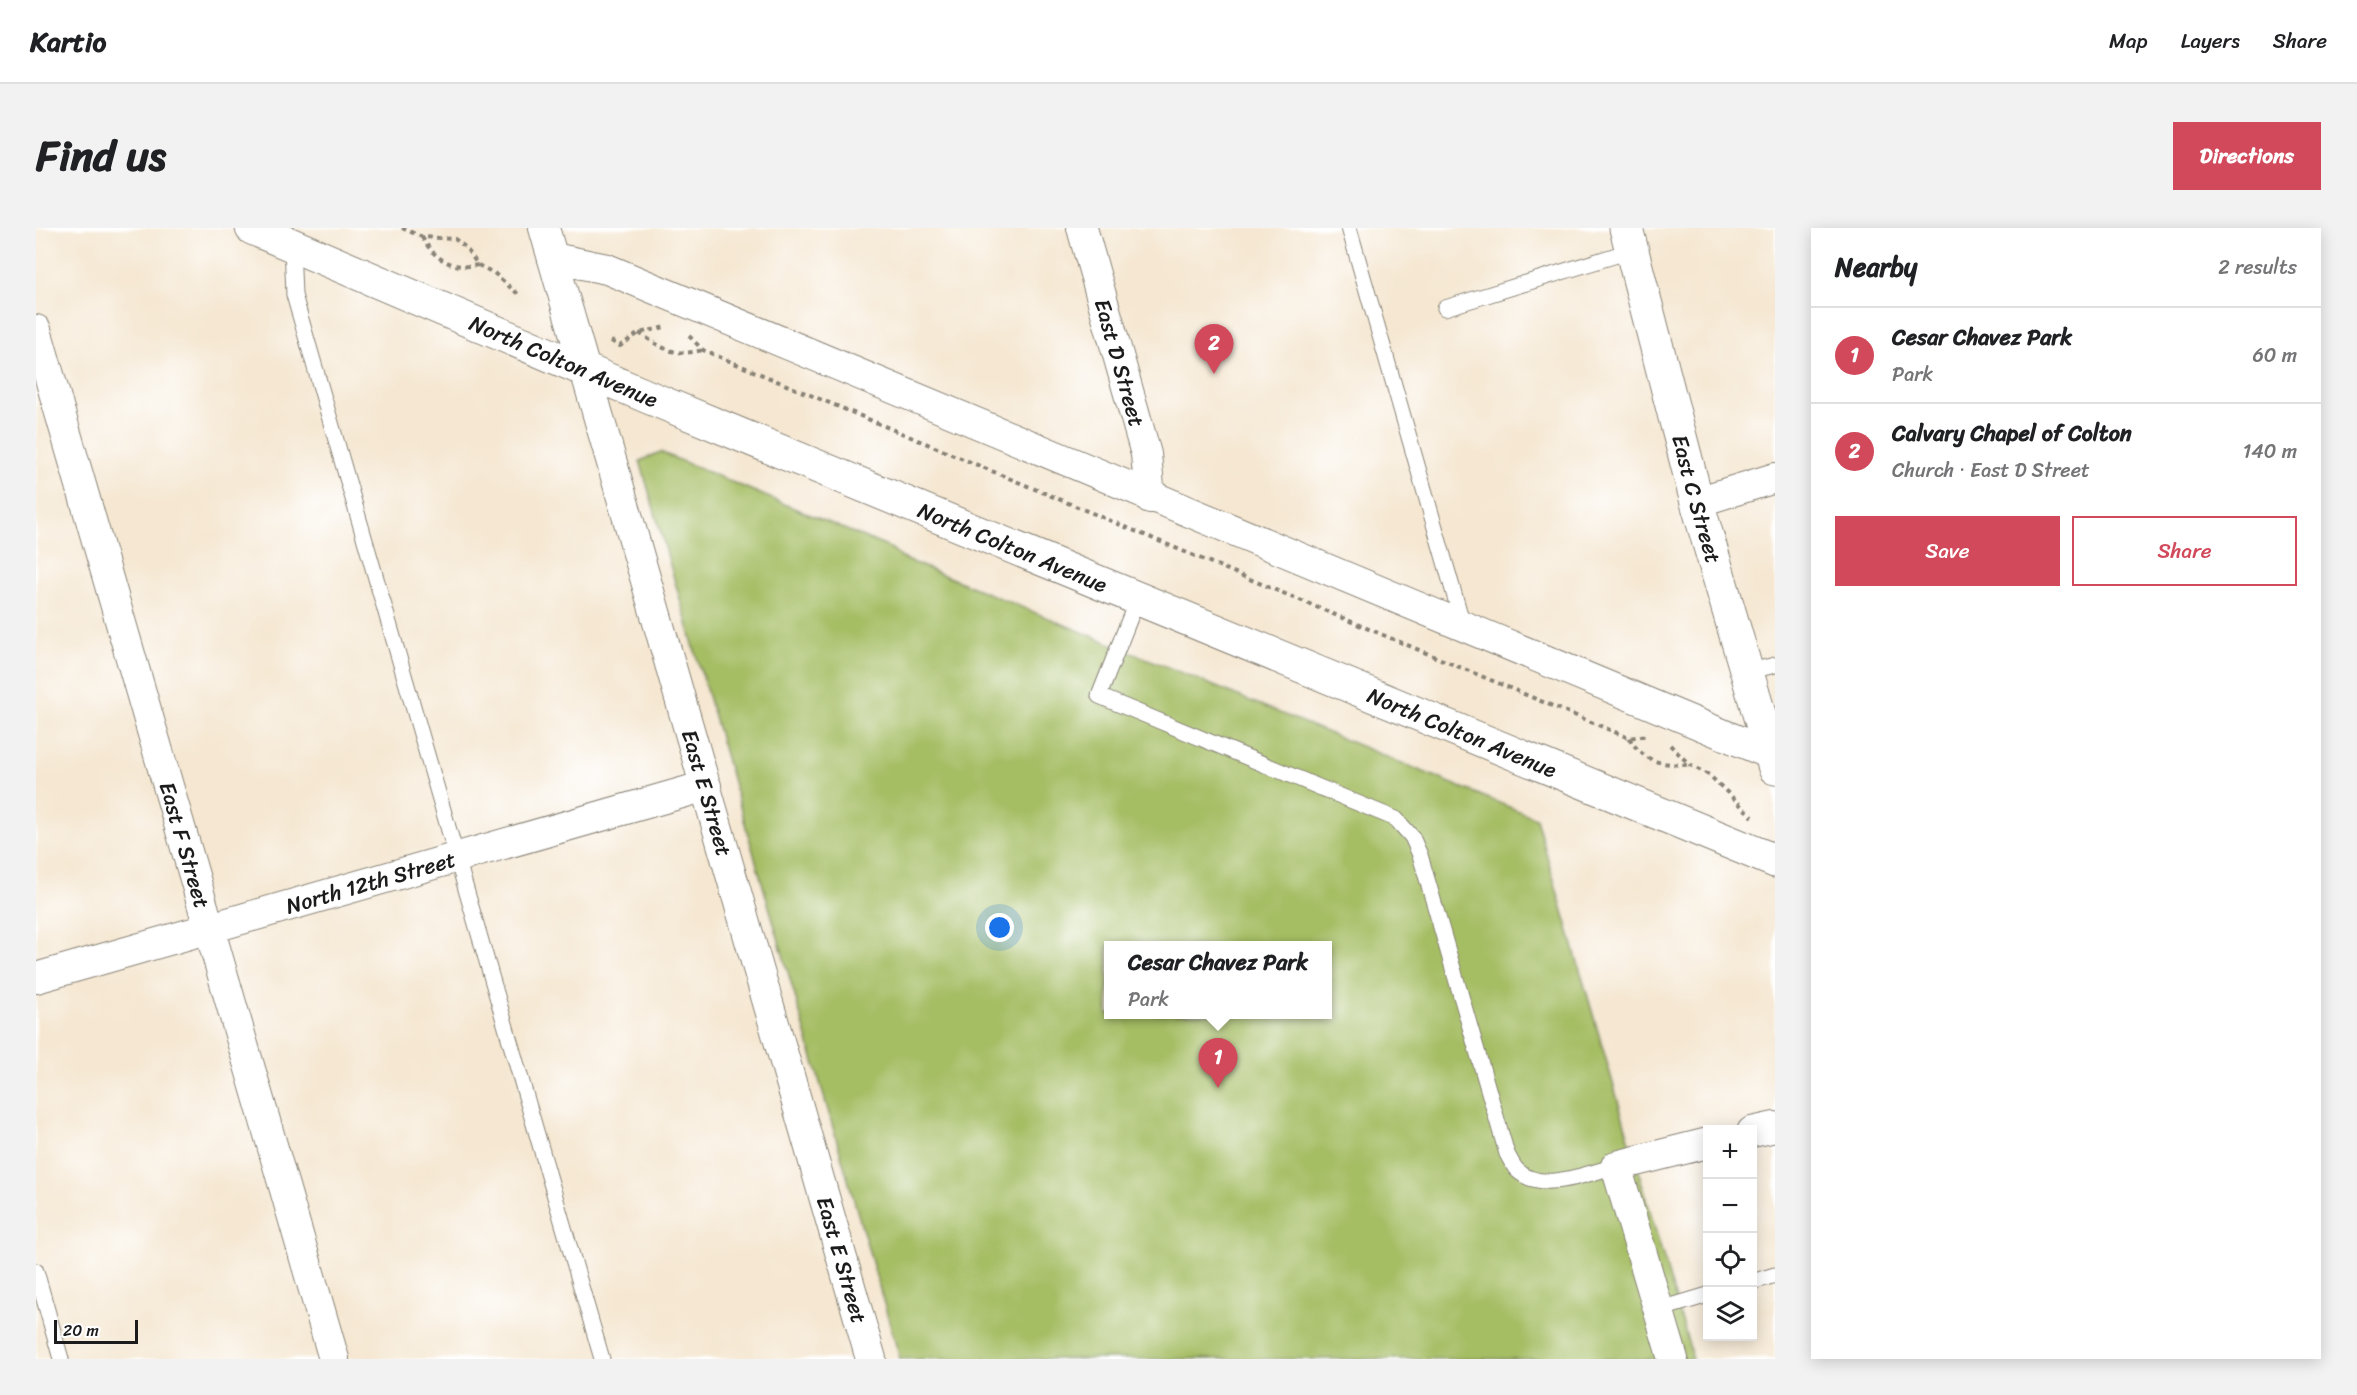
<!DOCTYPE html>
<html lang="en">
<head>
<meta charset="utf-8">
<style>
	body { margin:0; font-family:Sriracha,sans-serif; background:#f2f2f2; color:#202124 }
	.controls { position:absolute; right:18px; bottom:18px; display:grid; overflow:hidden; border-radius:0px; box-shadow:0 3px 15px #0003 }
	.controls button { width:54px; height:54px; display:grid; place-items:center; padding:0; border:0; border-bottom:2px solid #e0e0e0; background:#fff; color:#202124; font:30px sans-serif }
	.scale { position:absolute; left:18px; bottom:15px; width:84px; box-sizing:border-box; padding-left:6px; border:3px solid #1c1c1c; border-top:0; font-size:16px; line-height:21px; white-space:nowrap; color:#1c1c1c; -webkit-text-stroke:4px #fff; paint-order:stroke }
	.you { position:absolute; left:964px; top:700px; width:21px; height:21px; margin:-15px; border:4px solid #fff; border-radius:50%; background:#1a73e8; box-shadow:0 0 0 9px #1a73e833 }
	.badge { display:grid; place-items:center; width:39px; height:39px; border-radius:50%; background:#d1495b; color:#fff; font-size:20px; font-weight:700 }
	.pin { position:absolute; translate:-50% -50px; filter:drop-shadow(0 2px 3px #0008) }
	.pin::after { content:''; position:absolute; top:32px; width:21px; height:18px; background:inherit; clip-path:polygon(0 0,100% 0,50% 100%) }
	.popup { position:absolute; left:1068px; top:713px; width:228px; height:78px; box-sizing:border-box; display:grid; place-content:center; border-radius:0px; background:#fff; filter:drop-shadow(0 2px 4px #0005); font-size:20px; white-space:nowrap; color:#757577 }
	.popup b { font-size:22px; color:#202124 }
	.popup::after { content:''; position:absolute; left:50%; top:100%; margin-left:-12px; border:12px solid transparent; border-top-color:#fff }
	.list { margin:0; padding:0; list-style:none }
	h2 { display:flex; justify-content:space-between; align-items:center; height:78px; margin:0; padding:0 24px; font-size:26px }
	h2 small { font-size:20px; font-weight:400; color:#757577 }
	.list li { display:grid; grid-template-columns:39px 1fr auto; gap:18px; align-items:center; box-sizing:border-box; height:96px; padding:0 24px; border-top:2px solid #e0e0e0 }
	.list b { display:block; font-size:22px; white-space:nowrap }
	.list p { margin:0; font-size:20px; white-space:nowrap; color:#757577 }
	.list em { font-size:20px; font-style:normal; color:#757577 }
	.actions { display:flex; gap:12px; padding:18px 24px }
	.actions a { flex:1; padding:14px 0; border:2px solid #d1495b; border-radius:0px; text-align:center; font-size:21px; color:#d1495b }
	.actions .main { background:#d1495b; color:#fff }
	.icon { flex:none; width:33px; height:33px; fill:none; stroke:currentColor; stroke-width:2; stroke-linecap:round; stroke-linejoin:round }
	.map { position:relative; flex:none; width:1739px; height:1131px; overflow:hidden; border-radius:0px }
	header { display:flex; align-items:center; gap:36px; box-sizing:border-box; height:84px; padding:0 30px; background:#fff; border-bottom:2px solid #e0e0e0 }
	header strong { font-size:28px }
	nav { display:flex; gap:33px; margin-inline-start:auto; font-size:21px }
	.intro { display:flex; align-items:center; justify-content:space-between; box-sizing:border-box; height:144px; padding:0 36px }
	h1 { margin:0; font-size:42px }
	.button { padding:15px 27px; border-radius:0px; background:#d1495b; color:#fff; font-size:21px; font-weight:700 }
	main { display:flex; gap:36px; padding:0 36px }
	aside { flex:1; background:#fff; border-radius:0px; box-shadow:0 3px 15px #0003 }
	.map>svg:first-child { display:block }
</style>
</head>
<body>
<header>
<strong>Kartio</strong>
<nav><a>Map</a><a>Layers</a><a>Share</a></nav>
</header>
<div class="intro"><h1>Find us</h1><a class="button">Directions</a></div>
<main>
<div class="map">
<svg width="1739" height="1131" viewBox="0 0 1739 1131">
	<rect width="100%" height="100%" fill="#fff"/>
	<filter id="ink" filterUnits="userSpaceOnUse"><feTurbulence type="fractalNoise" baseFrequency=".0167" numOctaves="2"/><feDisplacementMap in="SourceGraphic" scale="12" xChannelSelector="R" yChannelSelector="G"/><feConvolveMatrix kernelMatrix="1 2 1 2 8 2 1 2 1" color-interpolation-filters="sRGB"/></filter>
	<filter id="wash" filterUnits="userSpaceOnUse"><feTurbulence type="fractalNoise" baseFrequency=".008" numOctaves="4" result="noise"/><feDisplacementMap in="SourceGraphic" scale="24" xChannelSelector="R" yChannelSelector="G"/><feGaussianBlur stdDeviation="1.35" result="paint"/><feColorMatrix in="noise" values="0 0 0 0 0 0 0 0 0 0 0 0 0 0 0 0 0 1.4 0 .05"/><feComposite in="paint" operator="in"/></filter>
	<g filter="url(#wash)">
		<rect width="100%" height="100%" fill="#f5e7d1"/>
		<path fill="#a5bd63" stroke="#606c40" stroke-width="1.5" fill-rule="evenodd" d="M624,224L856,321L866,330L1500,590L1657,1131H864L604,233ZM1072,718H1292V786H1072Z"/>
	</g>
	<g filter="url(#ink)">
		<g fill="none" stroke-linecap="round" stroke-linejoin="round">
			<g stroke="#888276" stroke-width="17">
				<g id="service">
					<path d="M1313,0L1427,397"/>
					<path d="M256,17L258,67L566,1131"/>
					<path d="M1409,80L1597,22"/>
					<path d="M1101,372L1063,468L1360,591L1376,609L1384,627L1471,926C1474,931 1477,938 1481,942C1505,966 1552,945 1580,938"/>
					<path d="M1711,444L1739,437"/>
					<path d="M0,1043L25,1131"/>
					<path d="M1716,1054L1739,1047"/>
					<path d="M1622,1082L1672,1067"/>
				</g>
			</g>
			<g stroke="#888276" stroke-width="32">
				<g id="minor">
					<path id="s1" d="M508,0L835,1131"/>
					<path id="s2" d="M1046,0L1110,226L1114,270"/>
					<path d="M517,30L571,41L1739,528"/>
					<path id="s3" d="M0,102L298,1131"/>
					<path d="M1661,274L1739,250"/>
					<path id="s4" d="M0,750L670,558"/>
					<path d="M1716,904L1739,899"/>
					<path d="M1637,1131L1580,938L1672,915"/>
				</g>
			</g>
			<g stroke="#888276" stroke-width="35">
				<g id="tertiary">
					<path id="s5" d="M216,0L610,168L1739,633"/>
					<path id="s6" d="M1590,0L1661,274L1739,540"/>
				</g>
			</g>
			<g stroke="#888276" stroke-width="4" stroke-dasharray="4.5 4.5" stroke-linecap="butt">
				<path d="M366,0L386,9L419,11L430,20L442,37L458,45L482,66"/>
				<path d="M386,9C398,31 416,42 442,37"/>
				<path d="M603,105C628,121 637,129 667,122"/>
				<path d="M653,108L667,122L1593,510L1611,507"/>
				<path d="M575,113L584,118L603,105L629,99"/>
				<path d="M1593,510C1610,536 1625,536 1654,537"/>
				<path d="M1634,517L1654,537L1673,547L1717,589"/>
			</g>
			<use href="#service" stroke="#fff" stroke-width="15"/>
			<use href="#minor" stroke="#fff" stroke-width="30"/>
			<use href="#tertiary" stroke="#fff" stroke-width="33"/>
		</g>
	</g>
	<g text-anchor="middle" stroke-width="5" stroke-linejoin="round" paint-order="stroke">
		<g font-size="22" fill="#1c1c1c" stroke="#fff">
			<text dy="8" stroke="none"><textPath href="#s5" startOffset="339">North Colton Avenue</textPath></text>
			<text dy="8" stroke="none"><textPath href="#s2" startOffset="140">East D Street</textPath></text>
			<text dy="8" stroke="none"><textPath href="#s6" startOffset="280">East C Street</textPath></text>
			<text dy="8" stroke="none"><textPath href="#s5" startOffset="825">North Colton Avenue</textPath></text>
			<text dy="8" stroke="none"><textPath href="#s5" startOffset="1311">North Colton Avenue</textPath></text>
			<text dy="8" stroke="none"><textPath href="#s1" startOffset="588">East E Street</textPath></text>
			<text dy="8" stroke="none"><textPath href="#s3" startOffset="536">East F Street</textPath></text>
			<text dy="8" stroke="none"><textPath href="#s4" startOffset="348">North 12th Street</textPath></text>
			<text dy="8" stroke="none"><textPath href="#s1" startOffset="1074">East E Street</textPath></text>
		</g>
	</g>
</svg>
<div class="controls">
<button>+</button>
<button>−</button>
<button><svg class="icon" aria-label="locate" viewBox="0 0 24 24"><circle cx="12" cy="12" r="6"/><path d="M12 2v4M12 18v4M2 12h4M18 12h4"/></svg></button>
<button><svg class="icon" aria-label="layers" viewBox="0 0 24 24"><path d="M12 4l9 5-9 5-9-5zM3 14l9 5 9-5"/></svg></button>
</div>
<div class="scale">20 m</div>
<div class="you"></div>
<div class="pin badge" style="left:1182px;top:860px">1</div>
<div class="popup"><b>Cesar Chavez Park</b>Park</div>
<div class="pin badge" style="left:1178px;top:146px">2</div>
</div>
<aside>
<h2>Nearby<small>2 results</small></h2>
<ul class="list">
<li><span class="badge">1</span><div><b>Cesar Chavez Park</b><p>Park</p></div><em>60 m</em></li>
<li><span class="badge">2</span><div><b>Calvary Chapel of Colton</b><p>Church · East D Street</p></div><em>140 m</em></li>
</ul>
<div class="actions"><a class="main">Save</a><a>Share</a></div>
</aside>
</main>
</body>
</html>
